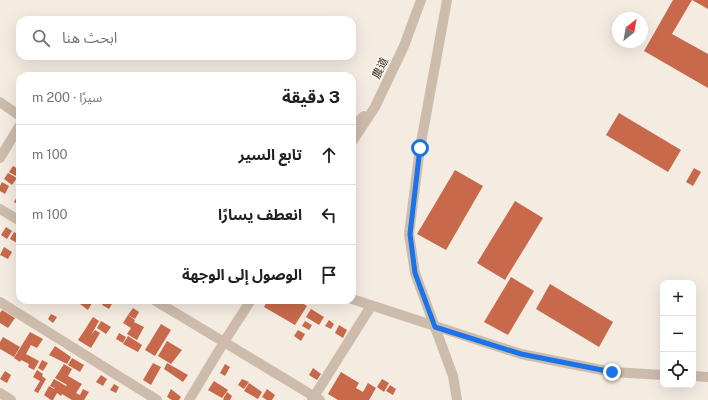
<!DOCTYPE html>
<html lang="ar">
<head>
<meta charset="utf-8">
<style>
	body { margin:0; font-family:"Public Sans","Noto Sans Arabic","Noto Sans SC",sans-serif; background:#f2f2f2; color:#202124; direction:rtl }
	.controls { position:absolute; right:12px; bottom:12px; display:grid; overflow:hidden; border-radius:8px; box-shadow:0 4px 16px #0002 }
	.controls button { width:36px; height:36px; display:grid; place-items:center; padding:0; border:0; border-bottom:1px solid #e0e0e0; background:#fff; color:#202124; font:20px sans-serif }
	.compass { position:absolute; left:612px; top:12px; width:36px; height:36px; border-radius:50%; background:#fff; box-shadow:0 4px 16px #0002; rotate:31deg }
	.stop { position:absolute; width:12px; height:12px; margin:-9px; border:3px solid #1a73e8; border-radius:50%; background:#fff }
	.stop.end { background:#1a73e8; border-color:#fff; box-shadow:0 1px 4px #0008 }
	.list { margin:0; padding:0; list-style:none }
	h2 { display:flex; justify-content:space-between; align-items:center; height:52px; margin:0; padding:0 16px; font-size:17px }
	h2 small { font-size:13px; font-weight:400; color:#757577 }
	.list li { display:grid; grid-template-columns:26px 1fr auto; gap:12px; align-items:center; box-sizing:border-box; height:60px; padding:0 16px; border-top:1px solid #e0e0e0 }
	.list b { display:block; font-size:15px; white-space:nowrap }
	.list em { font-size:13px; font-style:normal; color:#757577 }
	.icon { flex:none; width:22px; height:22px; fill:none; stroke:currentColor; stroke-width:2; stroke-linecap:round; stroke-linejoin:round }
	.map { position:relative; flex:none; width:708px; height:400px; overflow:hidden; direction:ltr }
	.search { position:absolute; background:#fff; box-shadow:0 4px 16px #0002; left:16px; top:16px; width:340px; height:44px; display:flex; align-items:center; gap:10px; box-sizing:border-box; padding:0 14px; border-radius:12px; color:#757577; font-size:15px }
	.panel { position:absolute; background:#fff; box-shadow:0 4px 16px #0002; left:16px; top:72px; width:340px; height:232px; border-radius:12px; direction:rtl }
	.map>svg:first-child { display:block }
</style>
</head>
<body>
<div class="map">
<svg width="708" height="400" viewBox="0 0 708 400">
	<rect width="100%" height="100%" fill="#f4ebe1"/>
	<g fill="#c8694b">
		<path d="M673,0H708V9L692,0L672,34L708,54V88L644,51Z"/>
		<path d="M619,113L681,150L668,172L606,135Z"/>
		<path d="M13,166L20,170L16,176L9,172Z"/>
		<path d="M694,168L701,172L693,186L686,182Z"/>
		<path d="M455,170L483,186L446,250L417,234Z"/>
		<path d="M8,173L17,178L12,185L4,179Z"/>
		<path d="M2,182L9,186L5,194L0,191V186Z"/>
		<path d="M18,195L20,196V206L14,202Z"/>
		<path d="M515,201L543,218L505,280L477,263Z"/>
		<path d="M6,227L12,231L7,239L1,235Z"/>
		<path d="M14,232L20,235V238L17,243L10,239Z"/>
		<path d="M4,247L12,252L8,259L0,255Z"/>
		<path d="M511,277L534,291L508,335L484,322Z"/>
		<path d="M550,284L613,322L599,347L536,309Z"/>
		<path d="M82,300H88L92,303L88,310L80,304Z"/>
		<path d="M268,300H297L307,306L295,325L264,307Z"/>
		<path d="M105,301L112,304L109,309L102,305Z"/>
		<path d="M133,308L139,312L135,319L128,315Z"/>
		<path d="M311,309L324,317L319,325L306,317Z"/>
		<path d="M2,310L15,318L8,328L0,323V313Z"/>
		<path d="M51,314L57,317L53,323L48,319Z"/>
		<path d="M128,315L135,320L134,322L144,327L137,340L127,334L131,328L123,323Z"/>
		<path d="M93,317L99,321L91,335L95,330L100,333L91,348L78,340L84,331L88,334L84,331Z"/>
		<path d="M329,320L334,324L331,329L325,326Z"/>
		<path d="M101,321L111,327L106,334L97,328Z"/>
		<path d="M305,321L312,325L309,330L302,326Z"/>
		<path d="M161,324L171,330L155,356L145,350Z"/>
		<path d="M339,325L347,330L343,338L335,333Z"/>
		<path d="M298,330L305,334L301,341L294,336Z"/>
		<path d="M30,332L43,339L37,348L31,345L26,354L39,361L34,370L28,367L29,364L21,360L20,362L14,358Z"/>
		<path d="M119,333L126,337L123,343L116,339Z"/>
		<path d="M128,336L142,345L138,352L123,344Z"/>
		<path d="M3,337L20,347L14,357L0,349V342Z"/>
		<path d="M167,341L182,350L171,364L158,356Z"/>
		<path d="M55,346L71,357L67,364L49,355Z"/>
		<path d="M72,358L84,365L80,372L68,365Z"/>
		<path d="M42,360L48,363L43,371L38,368Z"/>
		<path d="M153,363L161,367L151,385L143,380Z"/>
		<path d="M167,363L174,367L172,370L174,367L188,375L183,382L164,369Z"/>
		<path d="M64,364L72,369L68,376L82,384L76,393L80,395L83,389L89,392L84,400H72L62,394L61,396L57,393L53,400H51L44,395L49,386L54,389L55,387L54,388L50,386L54,379L66,386L67,385L55,378Z"/>
		<path d="M225,364L230,367L225,376L220,373Z"/>
		<path d="M313,368L321,374L317,380L309,375Z"/>
		<path d="M37,370L43,374L42,376L46,379L38,393L34,391L40,381L33,377Z"/>
		<path d="M5,371L11,375L7,383L0,379Z"/>
		<path d="M341,372L359,383L356,388L363,392L368,383L376,388L369,400H338L328,394Z"/>
		<path d="M101,375L107,379L103,386L96,382Z"/>
		<path d="M242,379L249,382L244,389L238,385Z"/>
		<path d="M382,379L389,383L384,392L377,387Z"/>
		<path d="M214,381L228,390L222,398L208,390Z"/>
		<path d="M249,383L262,392L258,399L244,391Z"/>
		<path d="M114,384L119,387L116,393L110,390Z"/>
		<path d="M390,385L396,389L393,395L386,391Z"/>
		<path d="M171,389L181,397L179,400H172L167,397Z"/>
		<path d="M267,389L275,395L272,400H267L262,397Z"/>
		<path d="M227,392L232,396L230,400H224L223,399Z"/>
	</g>
	<g fill="none" stroke-linecap="round" stroke-linejoin="round">
		<g stroke="#cdbbac" stroke-width="10">
			<path d="M447,0L420,148L409,234L415,273L453,376L457,400"/>
			<path d="M0,102L20,116"/>
			<path d="M352,127L364,116"/>
			<path d="M352,142L375,107L404,46L421,0"/>
			<path d="M0,158L20,125"/>
			<path d="M0,209L20,221"/>
			<path d="M352,299L521,354L612,372L663,375"/>
			<path d="M154,300L224,342L251,300"/>
			<path d="M0,302L157,400"/>
			<path d="M693,376L708,377"/>
			<path d="M0,393L11,400"/>
			<path d="M189,400L224,342L320,400"/>
			<path d="M312,400L371,306"/>
		</g>
	</g>
	<g fill="none" stroke-linecap="round" stroke-linejoin="round">
		<path stroke="#1a73e8" stroke-width="5" d="M420,148L410,234L415,273L435,327L521,354L612,372"/>
	</g>
	<g text-anchor="middle" stroke-width="3" stroke-linejoin="round" paint-order="stroke">
		<g font-size="11" fill="#3b302b" stroke="#fbf5ee">
			<text transform="translate(380 68) rotate(-64)" y="4">農道</text>
		</g>
	</g>
</svg>
<div class="controls">
<button>+</button>
<button>−</button>
<button><svg class="icon" aria-label="locate" viewBox="0 0 24 24"><circle cx="12" cy="12" r="6"/><path d="M12 2v4M12 18v4M2 12h4M18 12h4"/></svg></button>
</div>
<svg class="compass" viewBox="-18 -18 36 36"><path d="M0-13l5 13h-10z" fill="#e53935"/><path d="M0 13l5-13h-10z" fill="#757577"/></svg>
<div class="stop" style="left:420px;top:148px"></div>
<div class="stop end" style="left:612px;top:372px"></div>
<div class="search"><svg class="icon" aria-label="search" viewBox="0 0 24 24"><circle cx="10" cy="10" r="6"/><path d="M15 15l6 6"/></svg>ابحث هنا</div>
<section class="panel">
<h2>3 دقيقة<small>سيرًا · 200 m</small></h2>
<ul class="list">
<li><svg class="icon" aria-label="ahead" viewBox="0 0 24 24"><path d="M12 20V5M6 11l6-6 6 6"/></svg><div><b>تابع السير</b></div><em>100 m</em></li>
<li><svg class="icon" aria-label="left" viewBox="0 0 24 24"><path d="M17 20v-9H6M10 6l-5 5 5 5"/></svg><div><b>انعطف يسارًا</b></div><em>100 m</em></li>
<li><svg class="icon" aria-label="arrive" viewBox="0 0 24 24"><path d="M6 21V4h12l-3 4 3 4H6"/></svg><div><b>الوصول إلى الوجهة</b></div></li>
</ul>
</section>
</div>
</body>
</html>
